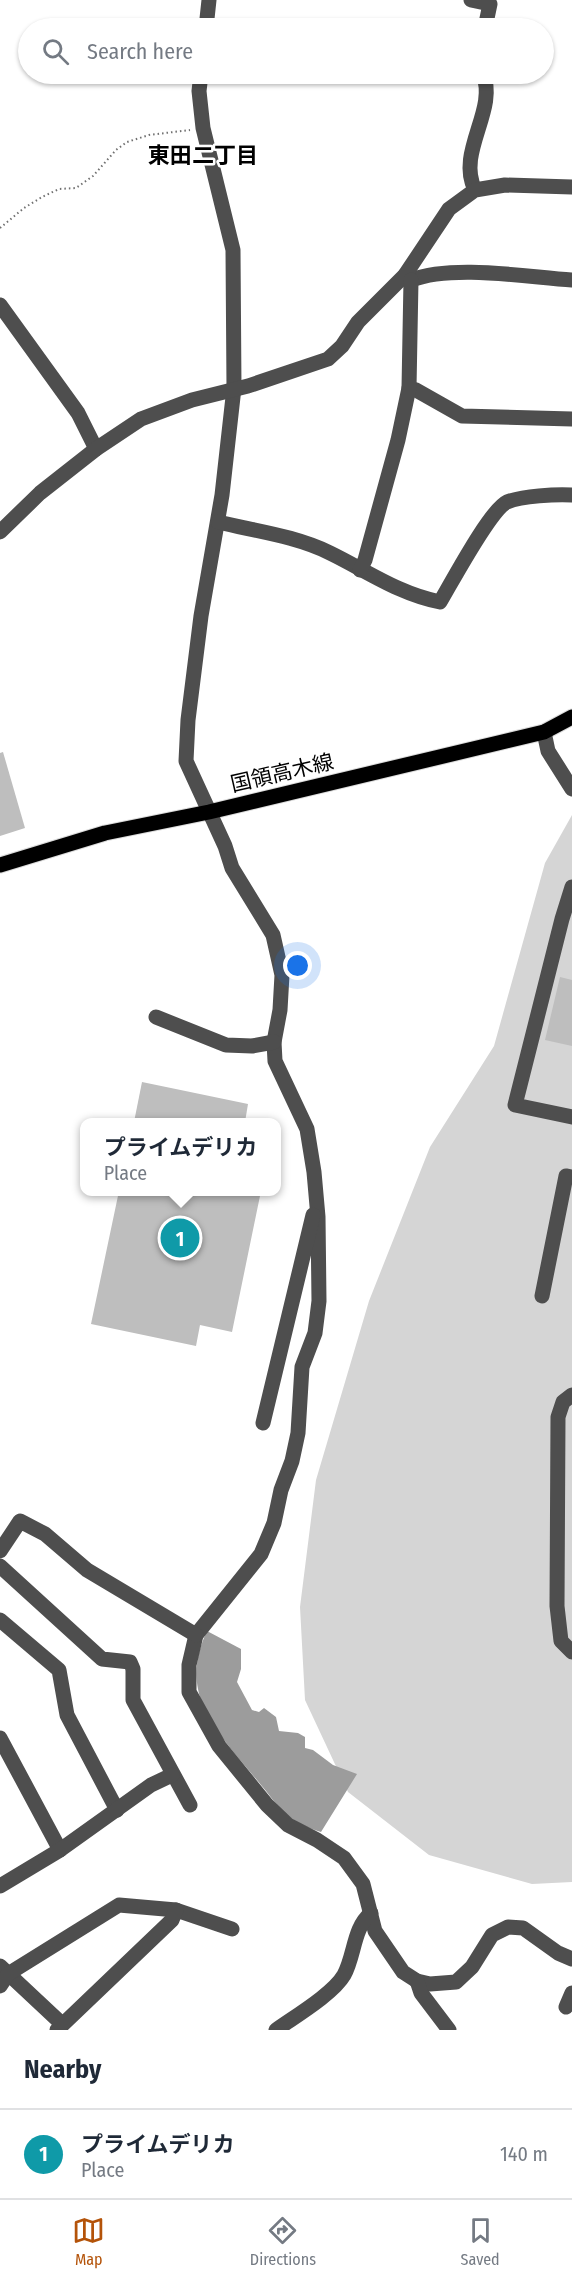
<!DOCTYPE html>
<html lang="en">
<head>
<meta charset="utf-8">
<style>
	body { margin:0; font-family:"Fira Sans Condensed","Noto Sans JP",sans-serif; background:#f2f2f3; color:#1f2937 }
	.you { position:absolute; left:298px; top:966px; width:21px; height:21px; margin:-15px; border:4px solid #fff; border-radius:50%; background:#1a73e8; box-shadow:0 0 0 9px #1a73e833 }
	.badge { display:grid; place-items:center; width:39px; height:39px; border-radius:50%; background:#b45309; color:#fff; font-size:20px; font-weight:700 }
	.pin { position:absolute; translate:-50% -50%; border:3px solid #fff; box-shadow:0 2px 6px #0006 }
	.popup { position:absolute; left:80px; top:1118px; width:201px; height:78px; box-sizing:border-box; display:grid; place-content:center; border-radius:12px; background:#fff; filter:drop-shadow(0 2px 4px #0005); font-size:20px; white-space:nowrap; color:#747a83 }
	.popup b { font-size:22px; color:#1f2937 }
	.popup::after { content:''; position:absolute; left:50%; top:100%; margin-left:-12px; border:12px solid transparent; border-top-color:#fff }
	.list { margin:0; padding:0; list-style:none }
	h2 { display:flex; justify-content:space-between; align-items:center; height:78px; margin:0; padding:0 24px; font-size:26px }
	h2 small { font-size:20px; font-weight:400; color:#747a83 }
	.list li { display:grid; grid-template-columns:39px 1fr auto; gap:18px; align-items:center; box-sizing:border-box; height:90px; padding:0 24px; border-top:2px solid #e0e1e3 }
	.list b { display:block; font-size:22px; white-space:nowrap }
	.list p { margin:0; font-size:20px; white-space:nowrap; color:#747a83 }
	.list em { font-size:20px; font-style:normal; color:#747a83 }
	.icon { flex:none; width:33px; height:33px; fill:none; stroke:currentColor; stroke-width:2; stroke-linecap:round; stroke-linejoin:round }
	.map { position:relative; flex:none; width:572px; height:2030px; overflow:hidden }
	.search { position:absolute; background:#fff; box-shadow:0 2px 4px #0004; left:18px; right:18px; top:18px; height:66px; display:flex; align-items:center; gap:15px; box-sizing:border-box; padding:0 21px; border-radius:33px; color:#747a83; font-size:22px }
	.sheet { height:168px; background:#fff }
	nav { display:flex; justify-content:space-around; align-items:center; box-sizing:border-box; height:84px; border-top:2px solid #e0e1e3; background:#fff; font-size:16px; color:#747a83 }
	nav a { display:grid; justify-items:center; gap:3px }
	nav .on { color:#b45309 }
	.map>svg:first-child { display:block }
</style>
</head>
<body>
<div class="map">
<svg width="572" height="2030" viewBox="0 0 572 2030">
	<rect width="100%" height="100%" fill="#fff"/>
	<path fill="#d5d5d5" d="M572,815V1882L532,1884L429,1855L348,1792L305,1700L300,1607L316,1480L369,1301L430,1147L494,1046L545,863Z"/>
	<path fill="#9c9c9c" d="M207,1631L241,1649V1669L237,1682L252,1710L259,1712L264,1708L276,1717L279,1731L298,1733L305,1737V1748L313,1750L333,1765L357,1774L321,1832C308,1828 296,1823 285,1813C276,1805 269,1794 261,1785C241,1760 203,1721 198,1689C194,1669 198,1650 207,1631Z"/>
	<g fill="#bebebe">
		<path d="M3,752L25,828L0,836V753Z"/>
		<path d="M560,977L572,980V1046L545,1040Z"/>
		<path d="M142,1082L248,1104L245,1122H134Z"/>
		<path d="M119,1191H261L232,1332L200,1325L196,1346L91,1324Z"/>
	</g>
	<g fill="none" stroke-linecap="round" stroke-linejoin="round">
		<g stroke="#dbdbdb" stroke-width="17">
			<path id="major" d="M0,865L105,833L209,812L544,732L572,717"/>
		</g>
		<path stroke="#707070" stroke-width="2" stroke-dasharray="1.5 3" stroke-linecap="butt" d="M0,228L24,208L42,197L59,189L76,188L93,176L116,150L127,142L149,135L190,130"/>
		<g stroke="#4e4e4e" stroke-width="15">
			<path d="M471,0L490,4L485,28"/>
			<path d="M206,28L209,0"/>
			<path d="M201,74L199,91L203,128L233,250L234,388L222,495L201,616L188,720L186,761L225,846L232,868L273,935L282,975L280,1010L274,1042L275,1061L307,1129L314,1172L318,1217L319,1301L315,1333L302,1367L298,1433L292,1461L281,1490L274,1523L261,1554L196,1635L189,1665V1692L219,1746L267,1805L288,1825L317,1840L344,1858L363,1884L375,1931L403,1972L417,1981L430,1984L456,1982L472,1967L492,1935L508,1927L523,1928L558,1953L572,1959"/>
			<path d="M475,190C456,152 498,110 483,74"/>
			<path d="M405,275L411,280C454,264 526,277 572,280"/>
			<path d="M0,305L78,413L96,449"/>
			<path d="M409,388L416,390L462,416L572,419"/>
			<path d="M218,522C255,531 296,536 330,553C367,571 399,594 440,602C452,582 490,510 507,502C522,496 556,494 572,495"/>
			<path d="M0,532L40,493L96,449L141,419L192,400L248,386L328,359L342,346L358,322L405,275L449,209L475,190L505,185L572,187"/>
			<path d="M360,570L365,560L398,440L409,388L411,280"/>
			<path d="M544,732L548,751L572,789"/>
			<path d="M572,887L562,919L515,1105L572,1117"/>
			<path d="M156,1017L226,1045L252,1046L274,1042"/>
			<path d="M542,1296L566,1176L572,1177"/>
			<path d="M572,1395L563,1402L558,1417L557,1606L561,1641L572,1652"/>
			<path d="M263,1423L313,1215"/>
			<path d="M0,1551L20,1521L45,1534L87,1570L196,1635"/>
			<path d="M0,1566L102,1659L130,1662L133,1669V1700L190,1805"/>
			<path d="M0,1620L59,1670L67,1715L117,1810"/>
			<path d="M0,1738L60,1850"/>
			<path d="M0,1886L60,1850L151,1785L172,1775"/>
			<path d="M0,1966L62,2024"/>
			<path d="M417,1981L421,1993L449,2030"/>
			<path d="M0,1986L8,1974L119,1905L176,1910L232,1929"/>
			<path d="M566,2007L572,1993"/>
			<path d="M57,2030L172,1920L176,1910"/>
			<path d="M276,2030C294,2017 333,1994 344,1975C355,1955 353,1928 371,1913"/>
		</g>
		<use href="#major" stroke="#000" stroke-width="15"/>
	</g>
	<g text-anchor="middle" stroke-width="5" stroke-linejoin="round" paint-order="stroke">
		<g font-size="21" fill="#000" stroke="#fff">
			<text transform="translate(282 773) rotate(-13)" y="7">国領高木線</text>
		</g>
		<g font-size="22" font-weight="bold" fill="#000" stroke="#fff">
			<text x="203" y="163">東田二丁目</text>
		</g>
	</g>
</svg>
<div class="you"></div>
<div class="pin badge" style="left:180px;top:1238px;background:#0f9aa8">1</div>
<div class="popup"><b>プライムデリカ</b>Place</div>
<div class="search"><svg class="icon" aria-label="search" viewBox="0 0 24 24"><circle cx="10" cy="10" r="6"/><path d="M15 15l6 6"/></svg>Search here</div>
</div>
<section class="sheet">
<h2>Nearby<small></small></h2>
<ul class="list">
<li><span class="badge" style="background:#0f9aa8">1</span><div><b>プライムデリカ</b><p>Place</p></div><em>140 m</em></li>
</ul>
</section>
<nav>
<a class="on"><svg class="icon" aria-label="map" viewBox="0 0 24 24"><path d="M3 6l6-2 6 2 6-2v14l-6 2-6-2-6 2zM9 4v14M15 6v14"/></svg>Map</a>
<a><svg class="icon" aria-label="directions" viewBox="0 0 24 24"><path d="M12 3l9 9-9 9-9-9zM9 14v-3h6M13 9l2 2-2 2"/></svg>Directions</a>
<a><svg class="icon" aria-label="saved" viewBox="0 0 24 24"><path d="M7 4h10v16l-5-4-5 4z"/></svg>Saved</a>
</nav>
</body>
</html>
